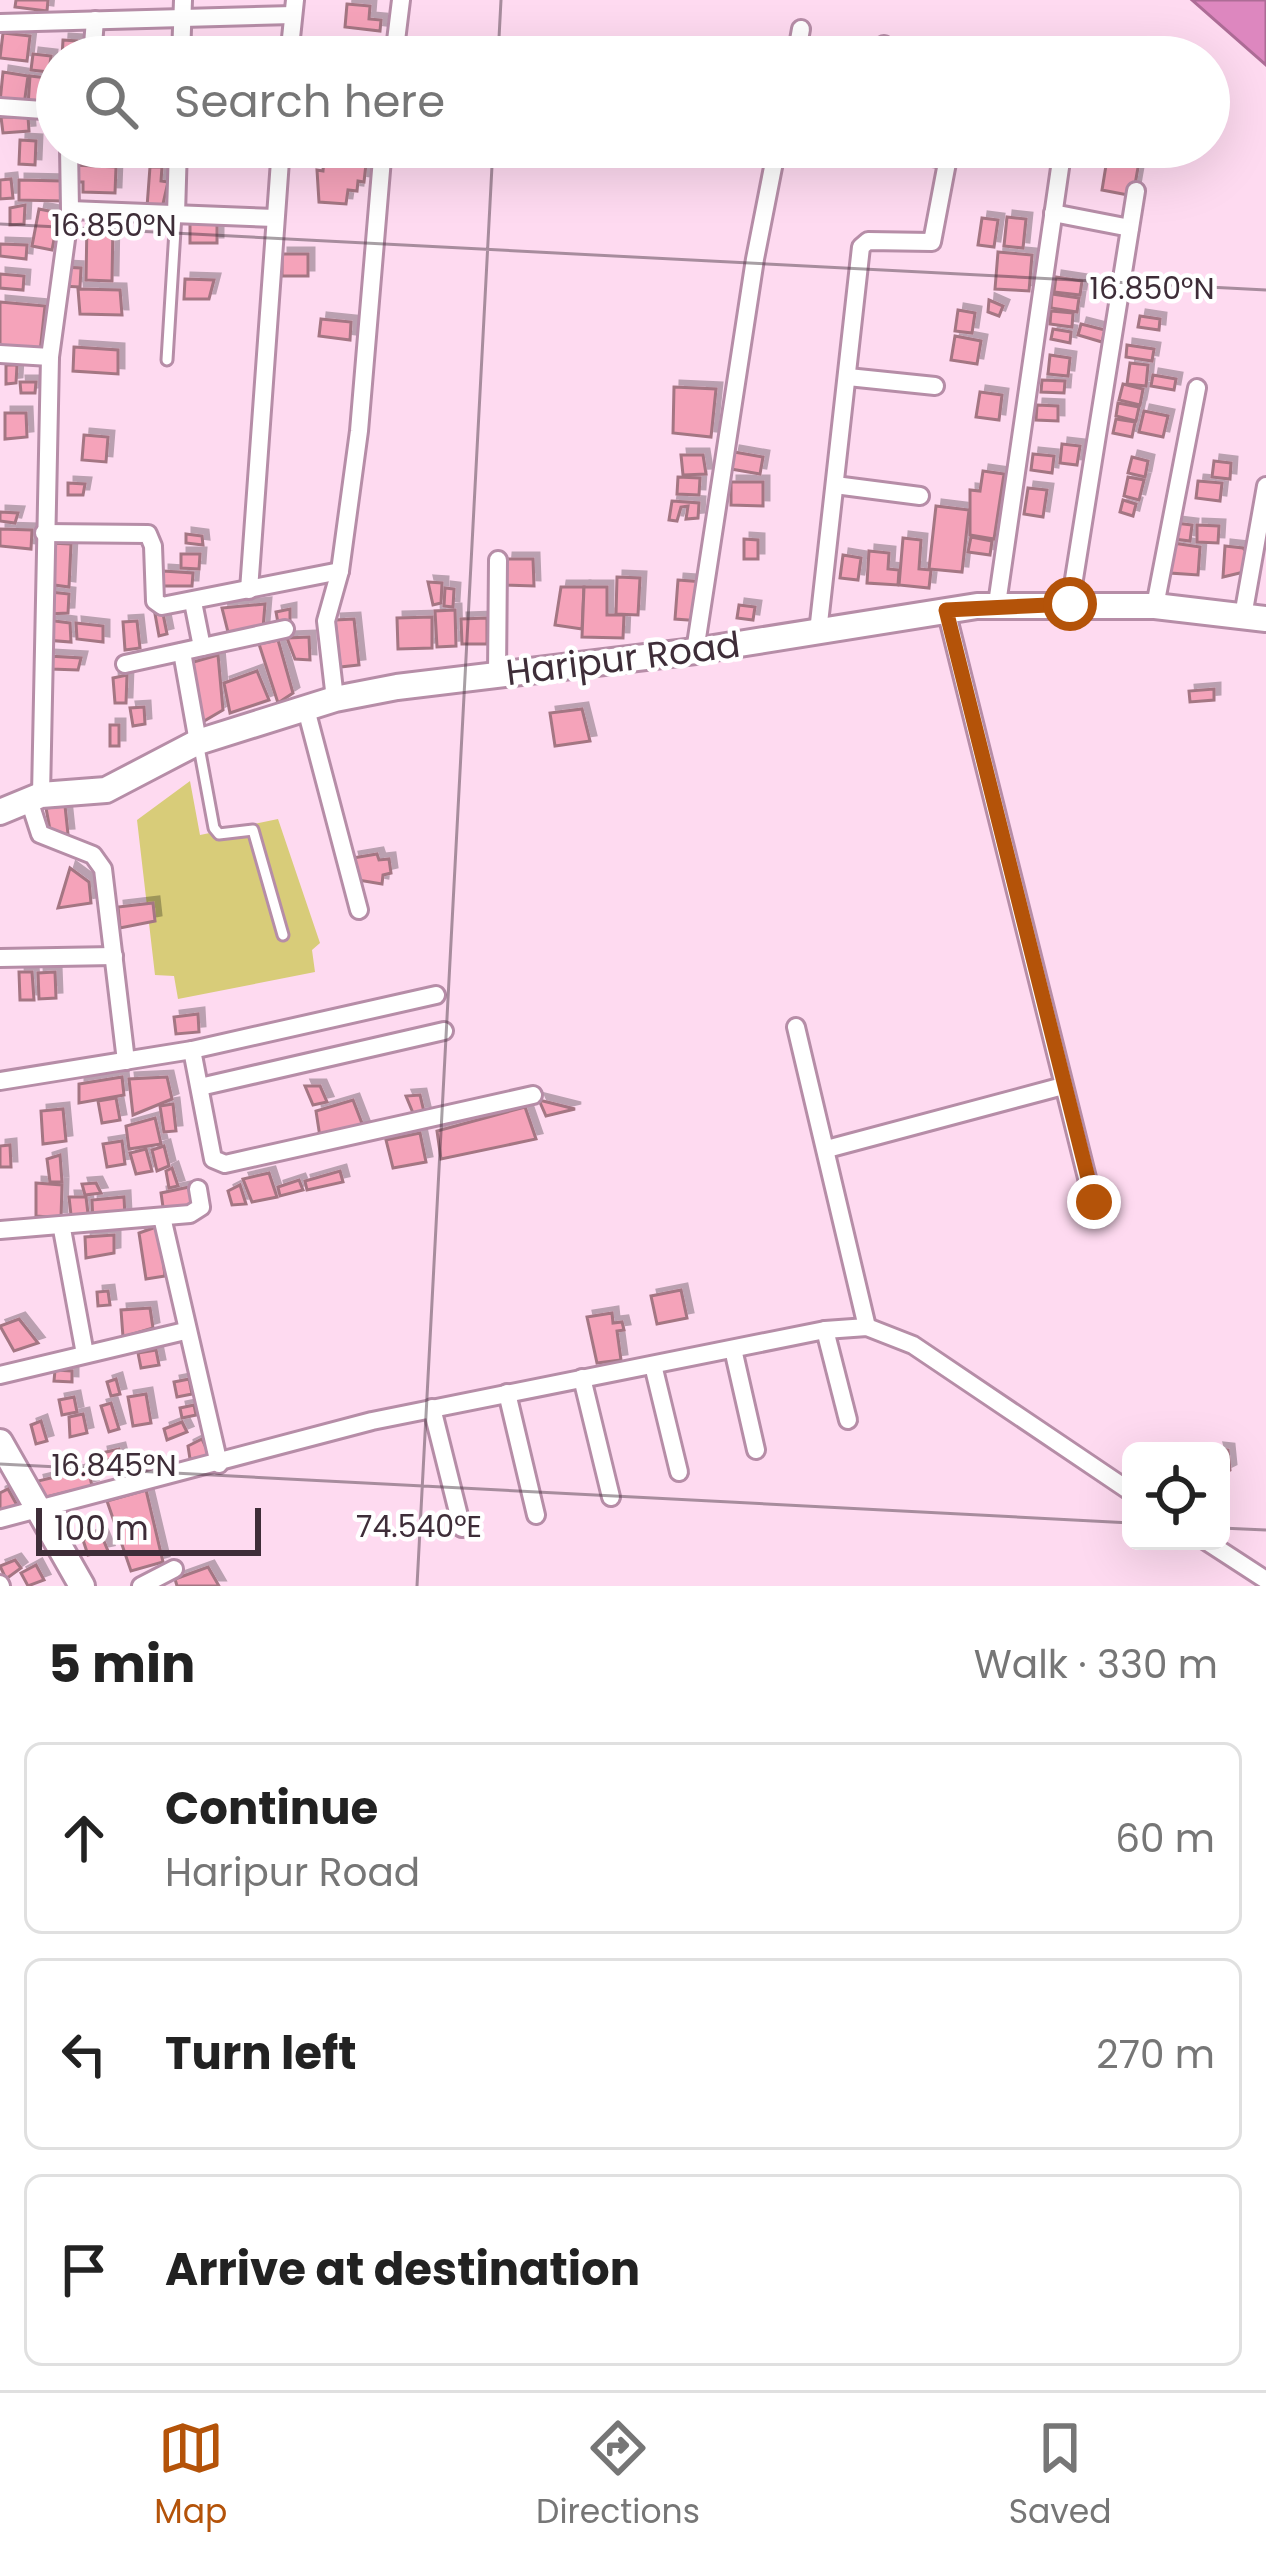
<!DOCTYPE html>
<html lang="en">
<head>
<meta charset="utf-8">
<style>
	body { margin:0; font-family:Poppins,sans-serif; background:#f6f6f6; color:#222 }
	.controls { position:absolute; right:36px; bottom:36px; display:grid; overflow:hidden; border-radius:18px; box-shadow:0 12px 48px #0002 }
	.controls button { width:108px; height:108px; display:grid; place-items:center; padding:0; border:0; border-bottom:3px solid #e0e0e0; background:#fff; color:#222; font:60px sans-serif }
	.scale { position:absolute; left:36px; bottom:30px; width:225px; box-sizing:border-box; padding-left:12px; border:6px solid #3e2d38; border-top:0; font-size:33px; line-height:42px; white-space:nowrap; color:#3e2d38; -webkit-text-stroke:9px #fff; paint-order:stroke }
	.stop { position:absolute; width:36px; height:36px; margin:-27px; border:9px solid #b45309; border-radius:50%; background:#fff }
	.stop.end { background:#b45309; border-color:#fff; box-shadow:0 3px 12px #0008 }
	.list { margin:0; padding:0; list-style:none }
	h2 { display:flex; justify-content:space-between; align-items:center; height:156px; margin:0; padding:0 48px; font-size:51px }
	h2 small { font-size:39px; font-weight:400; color:#767676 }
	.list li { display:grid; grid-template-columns:78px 1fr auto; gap:36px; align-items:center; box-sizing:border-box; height:192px; margin:0 24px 24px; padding:0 24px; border:3px solid #e0e0e0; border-radius:18px }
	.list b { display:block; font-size:45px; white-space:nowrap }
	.list p { margin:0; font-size:39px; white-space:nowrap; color:#767676 }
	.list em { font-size:39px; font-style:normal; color:#767676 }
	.icon { flex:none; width:66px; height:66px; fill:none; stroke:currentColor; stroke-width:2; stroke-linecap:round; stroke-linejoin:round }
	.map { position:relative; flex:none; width:1266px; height:1586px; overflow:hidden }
	.search { position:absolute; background:#fff; box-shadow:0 12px 48px #0002; left:36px; right:36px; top:36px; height:132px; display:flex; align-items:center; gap:30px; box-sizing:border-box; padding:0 42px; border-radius:66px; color:#767676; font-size:45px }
	.sheet { height:804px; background:#fff }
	nav { display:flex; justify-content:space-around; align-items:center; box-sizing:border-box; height:168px; border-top:3px solid #e0e0e0; background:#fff; font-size:33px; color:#767676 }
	nav a { display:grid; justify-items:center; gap:6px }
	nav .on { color:#b45309 }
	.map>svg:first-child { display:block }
</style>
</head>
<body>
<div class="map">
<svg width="1266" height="1586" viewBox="0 0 1266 1586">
	<defs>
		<filter id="shadow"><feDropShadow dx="6" dy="-6" stdDeviation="0" flood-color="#0004"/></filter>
	</defs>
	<rect width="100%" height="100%" fill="#fedaf0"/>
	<path fill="#d8cc79" d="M190,781L200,835L278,819L320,943L312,950L315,972L178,999L174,976L155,975L137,820Z"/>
	<path fill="#dd87bf" stroke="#ad6c96" stroke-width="3" d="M1192,0H1266V65Z"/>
	<g fill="#f5a3ba" stroke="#a47683" stroke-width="3" filter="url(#shadow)">
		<path d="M16,0H48L47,11L15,7Z"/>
		<path d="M347,4L370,6L369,19L381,20L380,31L345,27Z"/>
		<path d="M3,33L30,36L27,61L0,58Z"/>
		<path d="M63,40L77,41L76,57H62Z"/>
		<rect x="181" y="47" width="24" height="10"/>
		<path d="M33,54L51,56L49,72L31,70Z"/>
		<path d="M3,72L28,76L24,105L0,102Z"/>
		<path d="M30,76L48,78L46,108L28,106Z"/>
		<path d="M1,117H28L29,131L3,133Z"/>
		<path d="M20,140L36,141L35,165L19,164Z"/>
		<path d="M88,147H118L117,163L87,160Z"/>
		<path d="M1109,147H1125L1140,156L1133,196L1102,190Z"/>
		<path d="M135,153L166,154L165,164L135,163Z"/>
		<path d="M345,157L366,164L364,182L358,181L357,191L348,190L346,204L319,202L317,170L323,171L324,160L344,162Z"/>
		<path d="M73,165L116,167L115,193L83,192V182H72Z"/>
		<path d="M150,167H162L161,181L168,182L162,208L147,207Z"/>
		<path d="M11,179L13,198L0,199V180Z"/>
		<path d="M19,180L63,181V201L19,200Z"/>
		<path d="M25,205L24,224L10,225V208Z"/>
		<path d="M39,209L59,213L52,250L32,246Z"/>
		<path d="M1007,217L1026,219L1023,248L1004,246Z"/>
		<path d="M982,218L998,220L994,247L978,245Z"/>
		<path d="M87,222L113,223L112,281L86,280Z"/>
		<rect x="190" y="222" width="27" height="21"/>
		<path d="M0,244L27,245L26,259L0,256Z"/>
		<path d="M998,252L1032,255L1029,291L995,289Z"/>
		<rect x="282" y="254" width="26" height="22"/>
		<path d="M62,267L81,268L80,287L61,286Z"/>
		<path d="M0,274L24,276L23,290L0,288Z"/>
		<path d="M1056,277L1082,281L1080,295L1054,292Z"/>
		<path d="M185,279L214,280L209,299H184Z"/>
		<path d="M78,289L120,290L122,315L80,314Z"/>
		<path d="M1052,294L1079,298L1077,312L1051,308Z"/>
		<path d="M989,300L1003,306L999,316L988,312Z"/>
		<path d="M0,302L45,306L40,352L0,348Z"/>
		<path d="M958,310L975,313L972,333L955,331Z"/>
		<path d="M1051,311L1073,313L1072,327L1050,324Z"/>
		<path d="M1140,316L1160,319L1159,330L1138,327Z"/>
		<path d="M321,319L351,322L350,340L319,336Z"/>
		<path d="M1081,324L1105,330L1102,342L1078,335Z"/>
		<path d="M1053,329L1071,332L1070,343L1051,339Z"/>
		<path d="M955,336L981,341L977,364L951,360Z"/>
		<path d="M1127,345L1154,349L1152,361L1126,357Z"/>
		<path d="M74,347L118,350V374L73,371Z"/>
		<path d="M1050,355L1070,358L1068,376L1048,374Z"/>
		<path d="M1130,363L1148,365L1146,386L1127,384Z"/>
		<path d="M6,365H17L16,383L6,384Z"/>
		<path d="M1153,375L1176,379L1174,390L1151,386Z"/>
		<path d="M1042,380L1065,381L1064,393L1041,392Z"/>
		<path d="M20,382H36L35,393H21Z"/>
		<path d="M1123,384L1143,389L1140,405L1119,400Z"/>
		<path d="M674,387L716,389L711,437L673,433Z"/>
		<path d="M980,392L1002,395L999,420L976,417Z"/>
		<path d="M1118,403L1139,407L1136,421L1116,416Z"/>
		<path d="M1037,405L1058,406V421L1036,420Z"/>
		<path d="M1144,411L1168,416L1163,437L1139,432Z"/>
		<path d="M5,413H26L27,437L5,439Z"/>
		<path d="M1116,419L1135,422L1132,437L1113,433Z"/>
		<path d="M84,435L108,437L106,462L82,460Z"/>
		<path d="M1062,444L1080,446L1077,465L1060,463Z"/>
		<path d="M734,452L763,457L760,474L731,469Z"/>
		<path d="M1033,454L1054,456L1052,473L1031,470Z"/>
		<path d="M681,455H703L706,474L683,475Z"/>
		<path d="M1132,457L1148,461L1145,477L1128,473Z"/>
		<path d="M1214,461L1231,463L1230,479L1212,477Z"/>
		<path d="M983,471L1004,474L994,539L970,535V490L980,491Z"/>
		<path d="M678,477L700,478L699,495L677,494Z"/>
		<path d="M1128,477L1144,480L1139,500L1124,496Z"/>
		<path d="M1198,481L1222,483L1220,501L1196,498Z"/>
		<path d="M731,482H763V506L731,505Z"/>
		<path d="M68,483L85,484L83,495H68Z"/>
		<path d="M1028,488L1047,490L1043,517L1024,514Z"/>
		<path d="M1123,500L1136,504L1133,516L1120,512Z"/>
		<path d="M672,501L699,503L698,518L686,519L688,506L681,507L677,521L669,520Z"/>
		<path d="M936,506L969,510L962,572L929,569Z"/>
		<path d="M0,512L18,513L15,523L0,521Z"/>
		<path d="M1175,523L1192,525L1190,541L1174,539Z"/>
		<path d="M1197,525L1219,526L1218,543L1197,542Z"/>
		<path d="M0,529L32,530L31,549L0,546Z"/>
		<path d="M186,534L202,536L203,545L186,543Z"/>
		<path d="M971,537L992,541L990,555L968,552Z"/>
		<path d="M903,538L921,540L919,569L931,570L929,588L899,585Z"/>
		<path d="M744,539L758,540V559H744Z"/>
		<path d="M49,543L71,544L69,587L47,584Z"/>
		<path d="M1173,543L1200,547L1198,575L1170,573Z"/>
		<path d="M1225,546L1243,548L1249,555L1248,571L1223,577Z"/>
		<path d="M869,551L889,553L888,569L899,570L898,585L867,583Z"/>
		<path d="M181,554H200L199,569L181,568Z"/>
		<path d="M843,555L861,558L858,580L840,578Z"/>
		<path d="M507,559H533L534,586L505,585Z"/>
		<path d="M163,571L193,573L192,586H163Z"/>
		<path d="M617,577L640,578L638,615L616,614Z"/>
		<path d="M678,580L704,582L701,621L675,619Z"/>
		<path d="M428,582L442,583L441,603L433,605Z"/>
		<path d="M561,587H584L582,629L555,625Z"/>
		<path d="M584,587H607V615H624L623,638L582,637Z"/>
		<path d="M445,588L454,589L453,607L444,606Z"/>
		<path d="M50,592L69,594L68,613L47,614Z"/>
		<path d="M265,604L263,628L229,636L222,608Z"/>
		<path d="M739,605L755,607L753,620L737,618Z"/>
		<path d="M290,609V623H278L276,612Z"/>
		<path d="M455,610L456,646L437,647L435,611Z"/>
		<path d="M155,614H163L167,634L159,636Z"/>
		<path d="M432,617V648L398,649L397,618Z"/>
		<path d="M487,618V644H462L461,619Z"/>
		<path d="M354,619L359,665L340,667L335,620Z"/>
		<path d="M47,620L70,623L71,642L46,640Z"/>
		<path d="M137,621L140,648L125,650L123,622Z"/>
		<path d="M76,623L103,626V642L77,639Z"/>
		<path d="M309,637L310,660L295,659L287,638Z"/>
		<path d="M278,640L293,693L278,703L259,644Z"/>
		<path d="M218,655L223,710L199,724L190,663Z"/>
		<path d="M48,656L81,658L78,670L51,669Z"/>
		<path d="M257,671L269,700L230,713L224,683Z"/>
		<path d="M127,675L126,703H115L113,678Z"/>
		<path d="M1214,689V700L1190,702L1189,691Z"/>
		<path d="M144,707L145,724L133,726L130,708Z"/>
		<path d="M582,709L590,741L555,746L550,713Z"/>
		<rect x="110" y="725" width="9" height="21"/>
		<path d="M65,806L68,834L51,835L46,808Z"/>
		<path d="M377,854L379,860L389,859L391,873L383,875L382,884L358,880L353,858Z"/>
		<path d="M70,868L89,882L91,903L58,908Z"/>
		<path d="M153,903L155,921L120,928L118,907Z"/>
		<path d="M19,972H32L34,1000H20Z"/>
		<path d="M55,972L56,998L39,999L38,973Z"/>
		<path d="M198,1014L199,1032L176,1034L174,1017Z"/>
		<path d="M122,1077L124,1095L79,1103V1084Z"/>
		<path d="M167,1077L172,1099L133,1115L129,1079Z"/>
		<path d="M305,1086H320L327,1102L313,1105Z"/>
		<path d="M420,1095L424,1112L413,1113L406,1096Z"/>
		<path d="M116,1098L120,1120L102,1123L98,1101Z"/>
		<path d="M353,1100L363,1126L320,1137L316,1111Z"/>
		<path d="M539,1100L575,1109L546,1116Z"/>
		<path d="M173,1104L176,1131L164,1132L160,1106Z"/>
		<path d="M525,1107L536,1139L441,1159L437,1131Z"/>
		<path d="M63,1109L66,1141L43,1144L41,1111Z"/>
		<path d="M155,1118L161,1144L129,1149L126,1126Z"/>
		<path d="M420,1133L426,1162L393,1168L386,1140Z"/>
		<path d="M122,1141L125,1164L107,1167L103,1144Z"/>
		<path d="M10,1145L11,1167H0V1146Z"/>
		<path d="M164,1146L169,1166L157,1171L152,1150Z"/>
		<path d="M146,1149L152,1171L136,1174L130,1153Z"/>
		<path d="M60,1155L62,1182H50L47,1159Z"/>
		<path d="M172,1168L178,1186L169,1188L166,1171Z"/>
		<path d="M340,1171L343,1182L307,1190L305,1181Z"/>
		<path d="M269,1173L277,1197L252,1202L243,1179Z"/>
		<path d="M299,1180L303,1190L280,1196L278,1187Z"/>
		<path d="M36,1183L62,1185L61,1218L36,1216Z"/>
		<path d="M96,1183L101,1193L85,1195L82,1184Z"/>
		<path d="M240,1185L246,1204L232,1205L228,1191Z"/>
		<path d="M189,1187L194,1209L164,1214L161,1193Z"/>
		<path d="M69,1197H86L89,1222L72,1224Z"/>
		<path d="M124,1197L125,1217L93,1223L92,1200Z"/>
		<path d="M159,1226L165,1276L146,1279L139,1233Z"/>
		<path d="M114,1235V1253L86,1258L85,1237Z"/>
		<path d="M681,1290L687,1318L657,1324L651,1296Z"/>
		<path d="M108,1291L110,1305L98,1306L97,1292Z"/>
		<path d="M150,1308L153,1328L123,1337L121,1310Z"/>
		<path d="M612,1313L613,1323L622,1322L624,1330L617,1331L621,1360L597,1363L587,1317Z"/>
		<path d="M19,1319L38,1343L14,1351L0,1326Z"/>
		<path d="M156,1350L159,1365L141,1368L138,1353Z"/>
		<path d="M55,1370L72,1371V1382L54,1381Z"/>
		<path d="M116,1379L120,1394L111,1396L107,1382Z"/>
		<path d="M189,1379L192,1394L177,1397L174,1382Z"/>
		<path d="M146,1394L151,1423L133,1426L128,1397Z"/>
		<path d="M74,1397L77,1412L62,1415L59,1400Z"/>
		<path d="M111,1403L119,1429L109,1432L101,1406Z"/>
		<path d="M194,1405L196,1415L182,1418L180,1408Z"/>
		<path d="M83,1414L87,1433L70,1437L69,1417Z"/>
		<path d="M41,1421L47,1441L36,1444L31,1425Z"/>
		<path d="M182,1422L187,1432L167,1440L164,1429Z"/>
		<path d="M202,1439L210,1456L190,1459L188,1446Z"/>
		<path d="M119,1449L122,1461L103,1459L102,1453Z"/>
		<path d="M1218,1449L1228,1450L1230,1470L1224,1473Z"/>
		<path d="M88,1469L92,1486L42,1498L38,1481Z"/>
		<path d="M8,1489L18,1507L0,1511V1493Z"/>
		<path d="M146,1490L163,1562L131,1571L107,1501Z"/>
		<path d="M100,1532L108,1551L88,1555L83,1540Z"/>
		<path d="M15,1560L21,1568L6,1579L0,1566Z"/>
		<path d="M36,1565L44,1580L28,1586L21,1573Z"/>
		<path d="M208,1567L219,1586H177L175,1579Z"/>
	</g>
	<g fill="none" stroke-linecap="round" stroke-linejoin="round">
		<g stroke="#b68da7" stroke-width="15">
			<g id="lane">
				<path d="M167,360L176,214"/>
				<path d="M199,747L214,828L219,834L253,830L283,935"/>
			</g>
		</g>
		<g stroke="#b68da7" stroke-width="22">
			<g id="street">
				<path d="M0,23L293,15"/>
				<path d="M92,57L95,20"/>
				<path d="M181,57L183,0"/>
				<path d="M289,57L295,0"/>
				<path d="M394,57L401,0"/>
				<path d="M796,57L801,29"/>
				<path d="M882,57L884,45"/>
				<path d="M0,107L57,111"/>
				<path d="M879,147L948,160"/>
				<path d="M70,210L275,218"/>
				<path d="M1053,213L1130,228"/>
				<path d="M176,214L178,147"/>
				<path d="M0,354L50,357"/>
				<path d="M848,377L935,386"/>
				<path d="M835,485L920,496"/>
				<path d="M44,533L148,534L153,546L155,601L162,606L340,571"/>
				<path d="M249,590L281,147"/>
				<path d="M193,602L202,647"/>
				<path d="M997,604L1063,147"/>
				<path d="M1070,604L1136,191"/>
				<path d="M1155,606L1197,388"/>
				<path d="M946,610L1093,1202"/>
				<path d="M1243,616L1266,486"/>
				<path d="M818,632L861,247L868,241L932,242L950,147"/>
				<path d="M695,651L755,259L777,147"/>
				<path d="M182,652L198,742"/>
				<path d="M125,664L285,629"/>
				<path d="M497,674L498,560"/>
				<path d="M335,699L326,621L340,571L359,431L383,147"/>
				<path d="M306,709L359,910"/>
				<path d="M41,795L50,357L70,210L69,147"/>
				<path d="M29,800L40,834L93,855L103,869L126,1061"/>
				<path d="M0,958L114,956"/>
				<path d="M796,1027L867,1327"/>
				<path d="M192,1050L213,1159L225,1164L533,1095"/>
				<path d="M0,1081L192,1050L436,995"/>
				<path d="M200,1087L444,1031"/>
				<path d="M827,1149L1063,1086"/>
				<path d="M162,1217L219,1464"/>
				<path d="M62,1229L85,1354"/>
				<path d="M0,1230L190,1214L201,1207L198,1189"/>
				<path d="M825,1330L848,1420"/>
				<path d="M733,1349L756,1450"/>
				<path d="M653,1365L679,1472"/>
				<path d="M0,1375L185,1331"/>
				<path d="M582,1378L611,1497"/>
				<path d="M507,1393L536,1515"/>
				<path d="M432,1408L462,1528"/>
				<path d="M0,1519L372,1421L825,1330L867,1327L913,1345L1131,1492"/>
				<path d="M1206,1541L1266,1580"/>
				<path d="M0,1584L1,1586"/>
				<path d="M141,1586L174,1569"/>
			</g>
		</g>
		<g stroke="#b68da7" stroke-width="30">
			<g id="secondary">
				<path d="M0,812L41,795L106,790L198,742L335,699L397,687L695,651L977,606H1155L1266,619"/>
				<path d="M0,1442L82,1586"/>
			</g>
		</g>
		<use href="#lane" stroke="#fff" stroke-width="9"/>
		<use href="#street" stroke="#fff" stroke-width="16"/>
		<use href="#secondary" stroke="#fff" stroke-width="24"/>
	</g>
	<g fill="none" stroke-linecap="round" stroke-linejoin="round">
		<path stroke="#b45309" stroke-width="15" d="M1070,604L946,610L1094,1202"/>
	</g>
	<path fill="none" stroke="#3e2d38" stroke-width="3" stroke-opacity="0.45" d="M498,57L501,0M0,224L1266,290M0,1464L1131,1523M1221,1528L1266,1530M417,1586L493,147"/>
	<g text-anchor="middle" stroke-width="9" stroke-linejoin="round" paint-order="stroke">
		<g font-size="36" fill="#3e2d38" stroke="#fff">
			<text transform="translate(623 658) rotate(-7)" y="13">Haripur Road</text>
		</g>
	</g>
	<g font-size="30" text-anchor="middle" fill="#3e2d38" stroke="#fff" stroke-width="9" stroke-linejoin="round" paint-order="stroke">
		<text x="114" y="236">16.850°N</text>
		<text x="1152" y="299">16.850°N</text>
		<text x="114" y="1476">16.845°N</text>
		<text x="419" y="1537">74.540°E</text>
	</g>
</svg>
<div class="controls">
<button><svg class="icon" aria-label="locate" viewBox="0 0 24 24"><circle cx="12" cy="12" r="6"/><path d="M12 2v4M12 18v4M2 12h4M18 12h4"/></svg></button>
</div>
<div class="scale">100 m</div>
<div class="stop" style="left:1070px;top:604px"></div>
<div class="stop end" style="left:1094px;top:1202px"></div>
<div class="search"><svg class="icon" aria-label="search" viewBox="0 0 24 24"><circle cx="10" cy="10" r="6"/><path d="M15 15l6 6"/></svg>Search here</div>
</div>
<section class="sheet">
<h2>5 min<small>Walk · 330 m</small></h2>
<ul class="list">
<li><svg class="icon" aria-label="ahead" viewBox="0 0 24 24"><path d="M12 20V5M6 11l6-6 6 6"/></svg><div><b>Continue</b><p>Haripur Road</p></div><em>60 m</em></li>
<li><svg class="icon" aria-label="left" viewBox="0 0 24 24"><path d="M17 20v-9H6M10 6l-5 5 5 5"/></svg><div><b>Turn left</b></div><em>270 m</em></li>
<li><svg class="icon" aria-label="arrive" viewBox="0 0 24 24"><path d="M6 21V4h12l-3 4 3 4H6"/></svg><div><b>Arrive at destination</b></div></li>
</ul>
</section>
<nav>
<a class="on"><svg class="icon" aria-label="map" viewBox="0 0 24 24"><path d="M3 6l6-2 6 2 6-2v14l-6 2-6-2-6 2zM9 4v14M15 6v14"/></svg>Map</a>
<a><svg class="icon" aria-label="directions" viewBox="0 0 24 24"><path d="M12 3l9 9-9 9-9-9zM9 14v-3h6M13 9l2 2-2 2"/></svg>Directions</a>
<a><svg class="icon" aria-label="saved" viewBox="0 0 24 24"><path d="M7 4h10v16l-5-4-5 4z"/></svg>Saved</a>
</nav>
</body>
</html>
